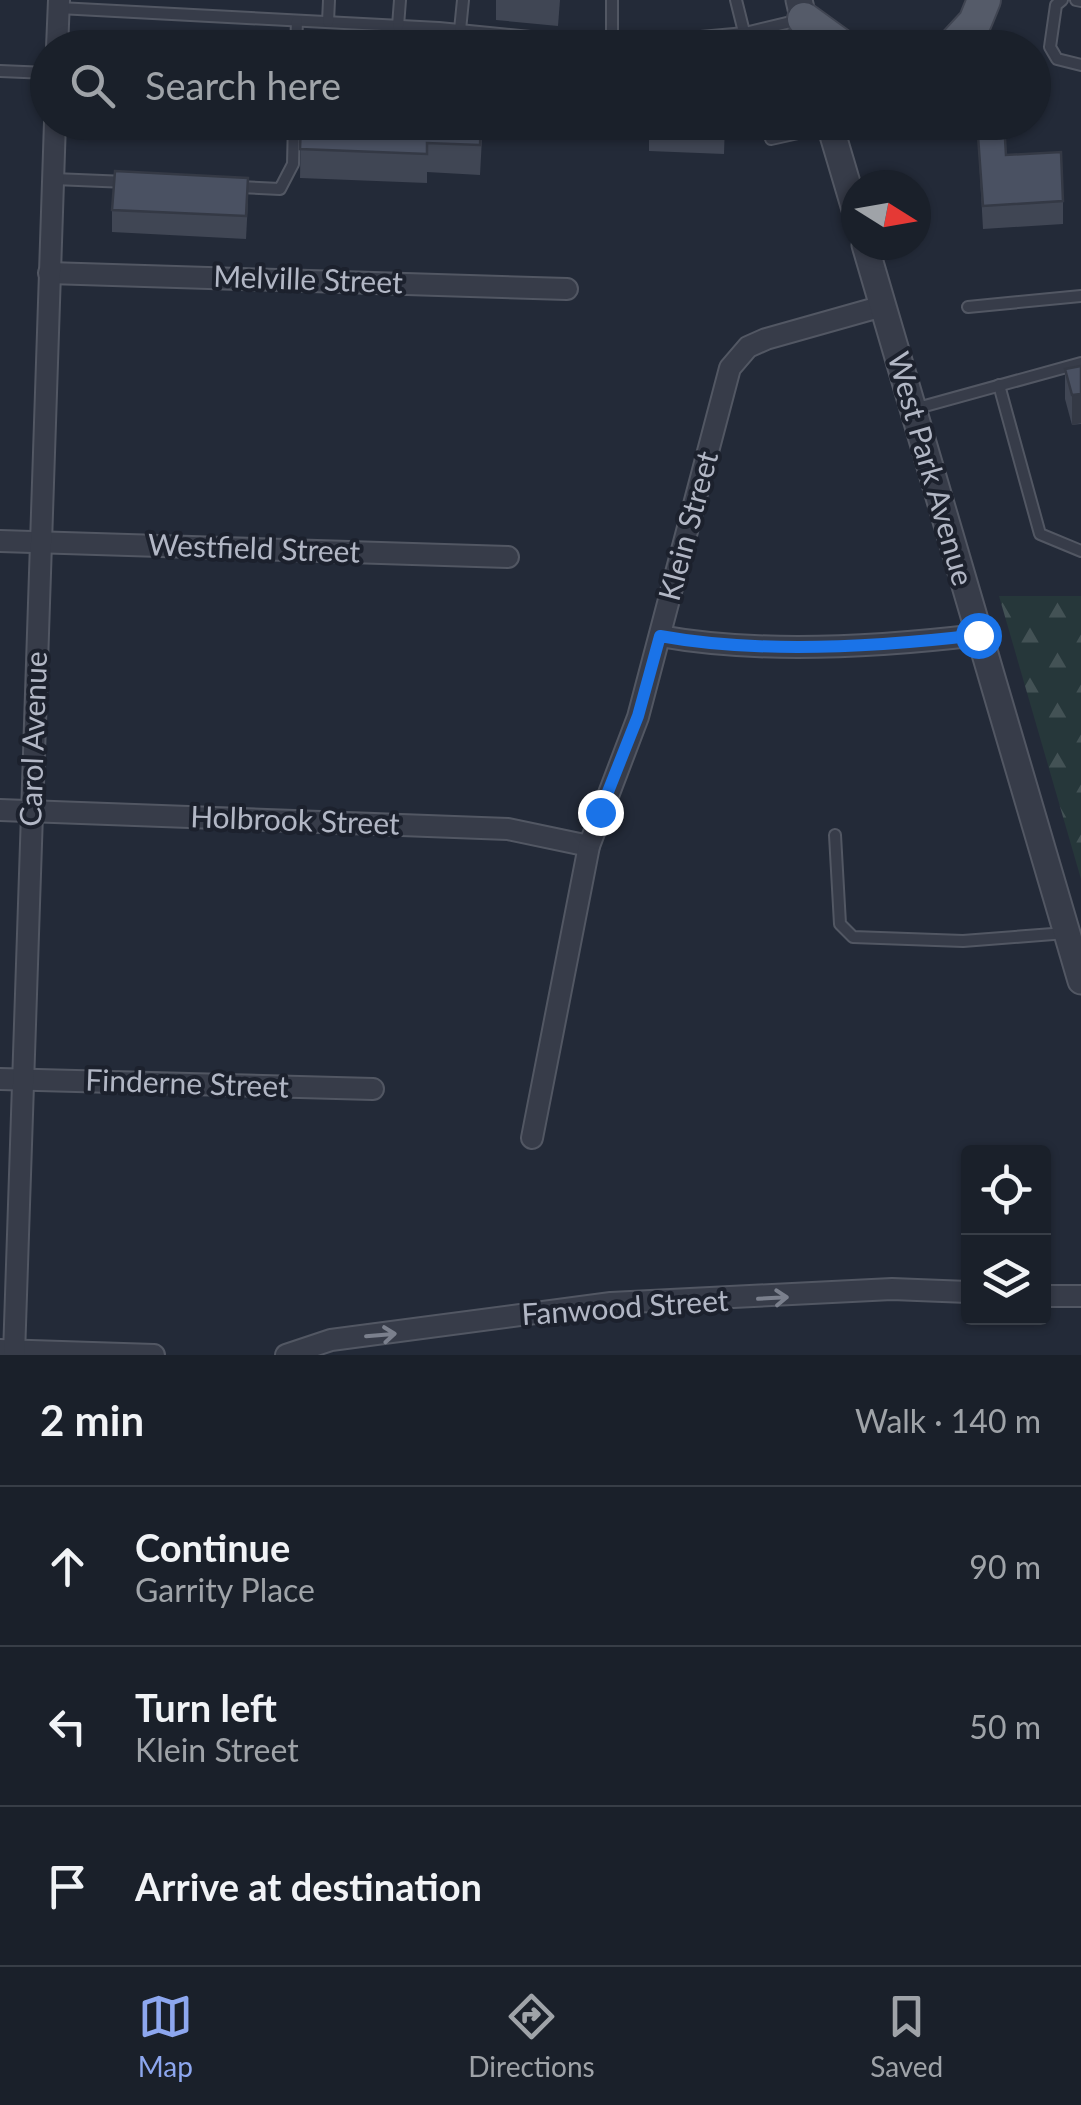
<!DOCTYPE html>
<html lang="en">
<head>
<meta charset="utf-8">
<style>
	body { margin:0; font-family:Lato,sans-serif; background:#272d36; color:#f1f3f6 }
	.controls { position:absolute; right:30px; bottom:30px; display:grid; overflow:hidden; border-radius:10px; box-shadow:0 2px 8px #0004 }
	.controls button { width:90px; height:90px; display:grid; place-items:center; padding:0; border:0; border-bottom:2px solid #383e47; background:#1a202a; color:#f1f3f6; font:50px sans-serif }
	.compass { position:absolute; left:841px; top:170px; width:90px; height:90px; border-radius:50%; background:#1a202a; box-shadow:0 2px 8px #0004; rotate:101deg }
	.stop { position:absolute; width:30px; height:30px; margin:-22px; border:8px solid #1a73e8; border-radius:50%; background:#fff }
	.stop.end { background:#1a73e8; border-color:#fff; box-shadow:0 2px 10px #0008 }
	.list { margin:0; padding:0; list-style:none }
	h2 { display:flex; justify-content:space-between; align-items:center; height:130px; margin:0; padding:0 40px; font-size:42px }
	h2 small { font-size:32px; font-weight:400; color:#9fa3a8 }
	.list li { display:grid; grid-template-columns:65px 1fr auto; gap:30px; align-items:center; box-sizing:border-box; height:160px; padding:0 40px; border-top:2px solid #383e47 }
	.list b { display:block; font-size:38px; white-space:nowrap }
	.list p { margin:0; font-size:32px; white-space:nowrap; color:#9fa3a8 }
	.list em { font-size:32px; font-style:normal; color:#9fa3a8 }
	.icon { flex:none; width:55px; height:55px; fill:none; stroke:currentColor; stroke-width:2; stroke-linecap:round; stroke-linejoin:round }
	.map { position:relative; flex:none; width:1081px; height:1355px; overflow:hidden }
	.search { position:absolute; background:#1a202a; box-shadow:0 2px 8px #0004; left:30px; right:30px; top:30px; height:110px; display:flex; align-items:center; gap:25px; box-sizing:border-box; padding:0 35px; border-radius:55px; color:#9fa3a8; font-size:38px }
	.sheet { height:610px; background:#1a202a }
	nav { display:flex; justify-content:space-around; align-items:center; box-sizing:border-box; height:140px; border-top:2px solid #383e47; background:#1a202a; font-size:28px; color:#9fa3a8 }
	nav a { display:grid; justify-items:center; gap:5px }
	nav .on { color:#8da7ef }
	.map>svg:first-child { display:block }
</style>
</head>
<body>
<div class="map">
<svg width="1081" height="1355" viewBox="0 0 1081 1355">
	<defs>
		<pattern id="forest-firs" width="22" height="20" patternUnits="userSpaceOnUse" patternTransform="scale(2.5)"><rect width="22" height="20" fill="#26373a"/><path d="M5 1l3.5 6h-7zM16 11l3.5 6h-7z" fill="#435255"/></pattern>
	</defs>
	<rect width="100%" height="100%" fill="#232a38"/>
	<path fill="url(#forest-firs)" d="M999,596H1081V879Z"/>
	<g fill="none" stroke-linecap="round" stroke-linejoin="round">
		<g stroke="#525763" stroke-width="14">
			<g id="service">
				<path d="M736,0L748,48"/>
				<path d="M1062,0L1056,5L1050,47L1057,59L1081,65"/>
				<path d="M1076,0L1081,1"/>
				<path d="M59,8L439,28L612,45L745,33L799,20"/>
				<path d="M328,22L329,0"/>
				<path d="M398,26L400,0"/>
				<path d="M460,30L463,0"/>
				<path d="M612,45V0"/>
				<path d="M296,48L297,21"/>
				<path d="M0,71L48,73"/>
				<path d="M767,122L771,139L830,126"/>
				<path d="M54,179L127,182"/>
				<path d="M239,187L280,189L293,164L294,122"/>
				<path d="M968,307L1081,296"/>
				<path d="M999,385L1040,534L1081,551"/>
				<path d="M914,409L1081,363"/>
				<path d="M835,835L840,924L853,937L963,941L1066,933"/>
			</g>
		</g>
		<g stroke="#525763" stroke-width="24">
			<g id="minor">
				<path d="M57,48L59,0"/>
				<path d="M49,273L567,289"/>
				<path d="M0,541L508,557"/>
				<path d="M660,636C759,654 878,647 978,635"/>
				<path d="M0,810L508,829L589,846"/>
				<path d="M0,1079L373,1089"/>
				<path d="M532,1138L589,846L638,717L730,368L748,347L766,339L883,306"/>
				<path d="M1044,1296H1081"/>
				<path d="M0,1350L154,1355"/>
				<path d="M14,1355L55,122"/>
				<path d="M286,1355L331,1340L611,1303L892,1289L968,1292"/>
			</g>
		</g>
		<g stroke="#525763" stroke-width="29">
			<g id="tertiary">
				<path d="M799,0L810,48"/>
				<path d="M829,122L856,213"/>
				<path d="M865,245L1081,981"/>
			</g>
		</g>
		<g stroke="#404552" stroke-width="36">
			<g id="primary">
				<path d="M804,19L844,48"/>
				<path d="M951,48L975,22L984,0"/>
			</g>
		</g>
		<use href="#service" stroke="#373c49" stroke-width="10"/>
		<use href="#minor" stroke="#373c49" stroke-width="20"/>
		<use href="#tertiary" stroke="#373c49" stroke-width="25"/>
		<use href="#primary" stroke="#555b69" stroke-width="32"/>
	</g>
	<g fill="#404654">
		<path d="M496,0H560L558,26L496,20Z"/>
		<path d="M139,122H179V126L139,124Z"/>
		<path d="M301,122H495L494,139L482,138L480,175L427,172V183L300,178Z"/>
		<path d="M595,122H725L724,154L649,151V125Z"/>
		<path d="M977,122L1006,155L1063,201V224L983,229Z"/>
		<path d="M248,201L246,239L112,232V210Z"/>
		<path d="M1081,366V424L1072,425L1065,399V369Z"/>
	</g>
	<path fill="#343945" d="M1081,393V423L1072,425V395Z"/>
	<g fill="#4a5162" stroke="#343945" stroke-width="2.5">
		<path d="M207,39L253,41V48H206Z"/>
		<path d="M305,40L481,48H305Z"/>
		<path d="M548,41L695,48H548Z"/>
		<path d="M301,122H481L480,145L427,143V154L300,149Z"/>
		<path d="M672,122H724V125Z"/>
		<path d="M977,122H1004L1006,155L1061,152L1063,201L983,206Z"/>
		<path d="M115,171L248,178L246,216L112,210Z"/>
		<path d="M1081,366V394L1072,395L1065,369Z"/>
	</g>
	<defs><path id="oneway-shaft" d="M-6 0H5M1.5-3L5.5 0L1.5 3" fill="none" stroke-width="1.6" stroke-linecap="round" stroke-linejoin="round" transform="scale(2.5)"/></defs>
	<g stroke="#7b808d">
		<use href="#oneway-shaft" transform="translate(773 1298) rotate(-3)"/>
		<use href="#oneway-shaft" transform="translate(381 1335) rotate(-5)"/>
	</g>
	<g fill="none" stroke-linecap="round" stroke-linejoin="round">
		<path stroke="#1a73e8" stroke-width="12" d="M600,812L638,716L660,636C759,654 878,647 978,635"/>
	</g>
	<g text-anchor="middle" stroke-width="8" stroke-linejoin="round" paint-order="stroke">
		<g font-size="30" fill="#b2b7c5" stroke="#1c212d">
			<text transform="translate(308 280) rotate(2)" y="10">Melville Street</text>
			<text transform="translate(930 469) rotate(74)" y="10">West Park Avenue</text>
			<text transform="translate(689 526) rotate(-75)" y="10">Klein Street</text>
			<text transform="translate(254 549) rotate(2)" y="10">Westfield Street</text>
			<text transform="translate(34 739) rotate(-88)" y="10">Carol Avenue</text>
			<text transform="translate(295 821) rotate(2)" y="10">Holbrook Street</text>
			<text transform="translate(187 1084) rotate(2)" y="10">Finderne Street</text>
			<text transform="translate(625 1308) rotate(-4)" y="10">Fanwood Street</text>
		</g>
	</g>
</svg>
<div class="controls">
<button><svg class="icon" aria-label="locate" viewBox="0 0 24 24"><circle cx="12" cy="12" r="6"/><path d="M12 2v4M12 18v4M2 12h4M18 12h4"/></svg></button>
<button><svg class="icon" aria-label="layers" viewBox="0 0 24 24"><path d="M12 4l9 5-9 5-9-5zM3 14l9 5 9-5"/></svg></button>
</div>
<svg class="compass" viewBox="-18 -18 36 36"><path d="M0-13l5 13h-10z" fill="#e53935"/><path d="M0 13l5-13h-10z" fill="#9fa3a8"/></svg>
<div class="stop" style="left:978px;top:635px"></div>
<div class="stop end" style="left:600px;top:812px"></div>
<div class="search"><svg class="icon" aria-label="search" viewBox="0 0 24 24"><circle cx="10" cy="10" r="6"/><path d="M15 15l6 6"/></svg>Search here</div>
</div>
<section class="sheet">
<h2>2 min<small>Walk · 140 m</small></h2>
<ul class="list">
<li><svg class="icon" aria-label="ahead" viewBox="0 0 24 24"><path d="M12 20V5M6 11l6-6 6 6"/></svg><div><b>Continue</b><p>Garrity Place</p></div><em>90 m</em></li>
<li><svg class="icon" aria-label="left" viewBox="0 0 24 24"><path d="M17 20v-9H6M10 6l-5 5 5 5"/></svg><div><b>Turn left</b><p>Klein Street</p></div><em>50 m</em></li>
<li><svg class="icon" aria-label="arrive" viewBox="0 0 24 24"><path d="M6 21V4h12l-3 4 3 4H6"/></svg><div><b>Arrive at destination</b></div></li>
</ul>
</section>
<nav>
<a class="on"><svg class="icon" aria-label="map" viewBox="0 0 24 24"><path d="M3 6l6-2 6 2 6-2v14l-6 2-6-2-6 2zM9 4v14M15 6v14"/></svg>Map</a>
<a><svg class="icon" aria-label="directions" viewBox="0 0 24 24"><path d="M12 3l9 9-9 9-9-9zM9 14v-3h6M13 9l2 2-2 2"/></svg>Directions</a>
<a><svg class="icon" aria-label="saved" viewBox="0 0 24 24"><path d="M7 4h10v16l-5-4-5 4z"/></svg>Saved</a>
</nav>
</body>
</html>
